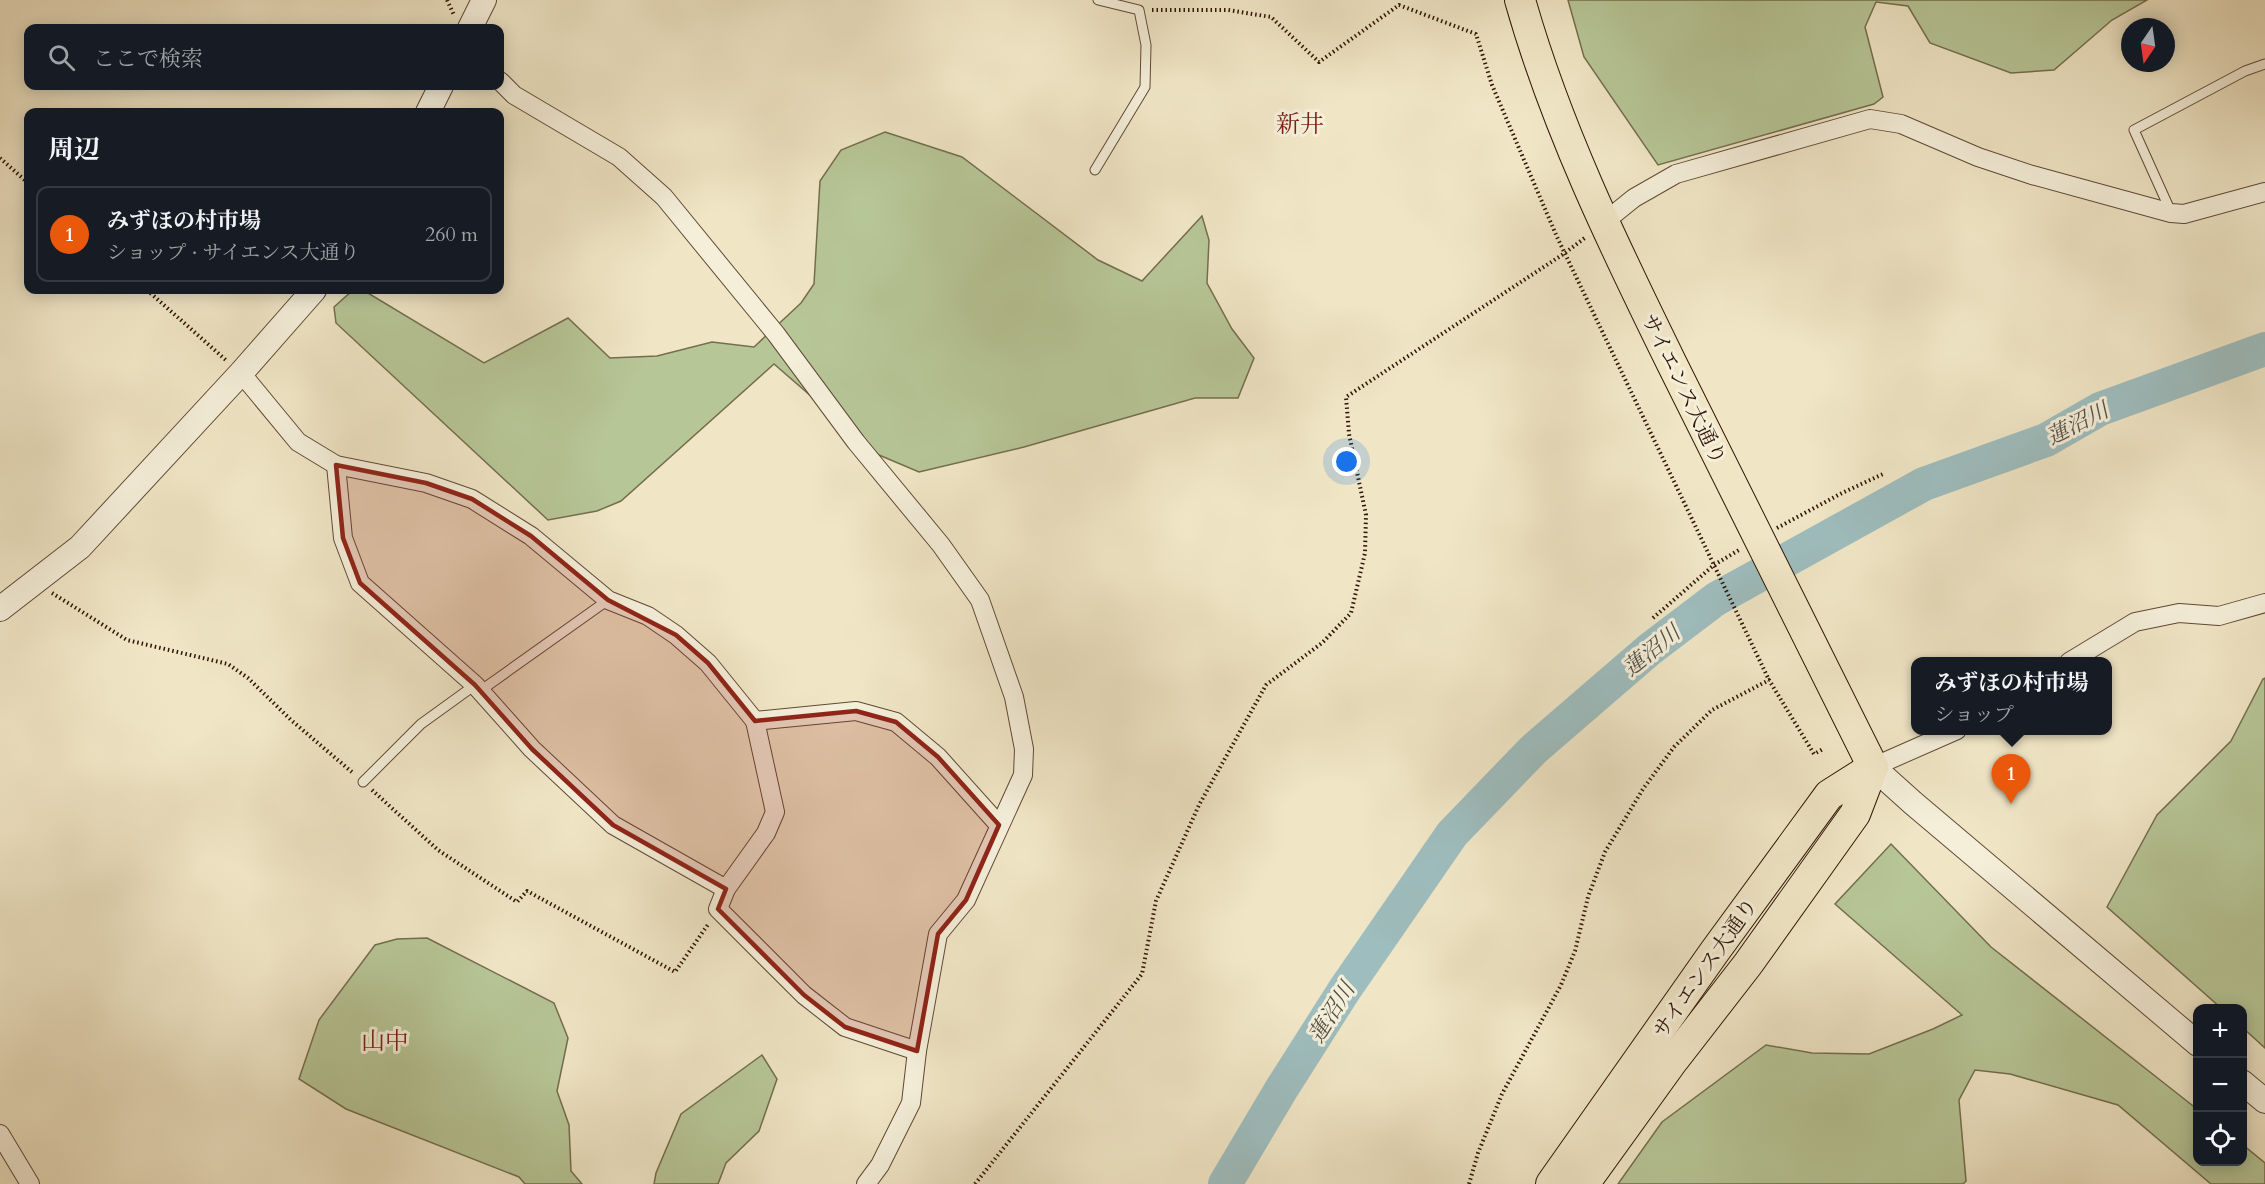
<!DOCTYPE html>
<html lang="ja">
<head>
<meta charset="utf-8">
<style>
	body { margin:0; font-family:Cardo,"Noto Serif JP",serif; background:#242831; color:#f1f3f6 }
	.controls { position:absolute; right:18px; bottom:18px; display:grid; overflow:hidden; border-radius:12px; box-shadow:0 3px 15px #0003 }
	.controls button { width:54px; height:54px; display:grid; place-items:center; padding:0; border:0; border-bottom:2px solid #363941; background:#171b24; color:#f1f3f6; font:30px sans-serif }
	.compass { position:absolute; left:2121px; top:18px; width:54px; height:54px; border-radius:50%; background:#171b24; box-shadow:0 3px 15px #0003; rotate:193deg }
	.you { position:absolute; left:1347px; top:462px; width:21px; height:21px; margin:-15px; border:4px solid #fff; border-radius:50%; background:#1a73e8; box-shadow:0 0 0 9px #1a73e833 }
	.badge { display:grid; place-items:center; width:39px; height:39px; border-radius:50%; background:#ea580c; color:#fff; font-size:20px; font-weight:700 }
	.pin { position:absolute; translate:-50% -50px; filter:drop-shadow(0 2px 3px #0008) }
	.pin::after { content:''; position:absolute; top:32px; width:21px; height:18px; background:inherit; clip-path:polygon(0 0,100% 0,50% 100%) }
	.popup { position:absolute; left:1911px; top:657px; width:201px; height:78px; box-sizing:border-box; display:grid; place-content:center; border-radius:12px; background:#171b24; filter:drop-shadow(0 2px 4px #0005); font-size:20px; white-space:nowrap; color:#9ea1a6 }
	.popup b { font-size:22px; color:#f1f3f6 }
	.popup::after { content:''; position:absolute; left:50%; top:100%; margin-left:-12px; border:12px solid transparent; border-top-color:#171b24 }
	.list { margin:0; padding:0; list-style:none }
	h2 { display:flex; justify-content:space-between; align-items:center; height:78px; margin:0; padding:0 24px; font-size:26px }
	h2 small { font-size:20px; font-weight:400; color:#9ea1a6 }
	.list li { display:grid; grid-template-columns:39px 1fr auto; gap:18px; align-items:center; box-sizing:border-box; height:96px; margin:0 12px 12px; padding:0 12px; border:2px solid #363941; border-radius:12px }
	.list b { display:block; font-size:22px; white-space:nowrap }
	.list p { margin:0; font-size:20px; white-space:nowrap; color:#9ea1a6 }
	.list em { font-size:20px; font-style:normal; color:#9ea1a6 }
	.icon { flex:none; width:33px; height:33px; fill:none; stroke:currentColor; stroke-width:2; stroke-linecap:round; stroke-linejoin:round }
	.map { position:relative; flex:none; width:2265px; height:1184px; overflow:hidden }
	.search { position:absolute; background:#171b24; box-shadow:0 3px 15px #0003; left:24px; top:24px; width:480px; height:66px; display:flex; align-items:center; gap:15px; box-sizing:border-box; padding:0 21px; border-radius:12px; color:#9ea1a6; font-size:22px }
	.panel { position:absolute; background:#171b24; box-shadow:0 3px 15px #0003; left:24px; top:108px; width:480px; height:186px; border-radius:12px }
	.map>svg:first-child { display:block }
</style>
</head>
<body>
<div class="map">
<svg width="2265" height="1184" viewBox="0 0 2265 1184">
	<rect width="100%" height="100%" fill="#f0e6c6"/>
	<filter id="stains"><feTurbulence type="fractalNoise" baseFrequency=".00333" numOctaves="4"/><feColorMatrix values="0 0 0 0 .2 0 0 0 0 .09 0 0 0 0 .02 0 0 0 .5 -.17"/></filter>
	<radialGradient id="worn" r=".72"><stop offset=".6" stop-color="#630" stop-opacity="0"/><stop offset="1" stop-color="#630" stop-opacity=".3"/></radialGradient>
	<g fill="#b7c697" stroke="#746e4e" stroke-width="1.5">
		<path d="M1568,0H2147L2112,20L2054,70L2011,73L1930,43L1908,6L1876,2L1865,27L1883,97L1874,104L1658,165L1584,57Z"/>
		<path d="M885,132L962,157L1098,260L1142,281L1202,216L1209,240L1207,283L1232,329L1254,358L1238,398H1195L1024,447L919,472L879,455L774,364L621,501L597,511L548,520L336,323L334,307L353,290H363L484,363L568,318L610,358L657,356L712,342L754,347L801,303L814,284L820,181L841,150Z"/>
		<path d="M2265,678V1048L2243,1028L2242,1008H2221L2107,907L2157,815L2231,741L2263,679Z"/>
		<path d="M1891,844L1991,947L2197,1109L2198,1162H2242L2243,1145L2265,1163V1184H2211L2118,1105L2010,1074L1975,1070L1959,1100L1966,1181L1963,1184H1618L1662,1122L1766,1045L1812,1053L1869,1054L1933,1029L1962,1015L1835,904Z"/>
		<path d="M427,938L554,1003L568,1038L557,1091L569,1125L571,1171L582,1184H525L519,1177L346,1109L299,1079L319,1020L375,945L397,939Z"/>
		<path d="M762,1055L777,1079L759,1131L726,1163L718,1184H654L656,1173L681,1114Z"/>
	</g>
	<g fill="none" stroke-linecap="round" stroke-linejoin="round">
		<path stroke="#9ebdbe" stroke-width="34" d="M1225,1184L1282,1088L1345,989L1452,834L1533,750L1650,649L1716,599L1924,484L2046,440L2100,409L2265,349"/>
		<g stroke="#604936" stroke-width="11">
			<g id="service">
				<path d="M1095,170L1145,87L1146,45L1139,10L1098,0"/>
				<path d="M2171,212L2134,130L2245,71L2265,64"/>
				<path d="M480,691L608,600"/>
				<path d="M363,782L421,724L475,685"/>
			</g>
		</g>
		<g stroke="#604936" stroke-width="20">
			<g id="minor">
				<path d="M500,81L514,95L619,157L664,197L776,334L856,442L941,545L980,600L1014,697L1024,749L1023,775L966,900L938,934L917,1051L911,1103L880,1165L866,1184"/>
				<path d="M1603,223L1634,198L1676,174L1870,119L1901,124L1978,157L2032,175L2171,213L2184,214L2265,192"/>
				<path d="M241,373L298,442L336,465L426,483L472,499L531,536L608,600L648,616L676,635L708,663L755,721L856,711L896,722L938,757L999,825"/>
				<path d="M336,465L343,538L360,583L475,685L532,749L613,825L726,889"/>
				<path d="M2069,662L2135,622L2179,613L2219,616L2265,603"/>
				<path d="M755,721L775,812L766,833L726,889L718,909L804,995L845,1027L917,1051"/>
				<path d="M1873,767L1957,730"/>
				<path d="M0,1134L30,1184"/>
			</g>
		</g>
		<g stroke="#604936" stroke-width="26">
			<g id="tertiary">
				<path d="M470,28L484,0"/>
				<path d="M428,112L441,86"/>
				<path d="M0,609L80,547L241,373L314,290"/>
				<path d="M1873,767L1913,803L2198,1044"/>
				<path d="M2242,1082L2265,1101"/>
			</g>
		</g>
		<g stroke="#301506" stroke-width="32">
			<g id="primary">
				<path d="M1520,0C1556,127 1614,246 1672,364C1738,499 1806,633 1873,767L1855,814L1748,964L1672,1062L1584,1184"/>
				<path d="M1551,1184L1715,951L1829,795L1873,767"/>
			</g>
		</g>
		<g stroke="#301506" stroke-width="4" stroke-dasharray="1.5 3" stroke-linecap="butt">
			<path d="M447,0L454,15"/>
			<path d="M1152,10H1228L1271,17L1319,62L1399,5L1476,34L1492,85L1557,237L1769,680"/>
			<path d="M0,158L28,183"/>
			<path d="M147,290L227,361"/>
			<path d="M1777,528L1842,493L1883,474"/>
			<path d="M52,593L127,640L228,664L248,678L291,720L353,773"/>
			<path d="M1653,618L1714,565L1739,550"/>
			<path d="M372,790L438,850L517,902L527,891L675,972L709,923"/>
			<path d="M975,1184L1142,974L1156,901L1199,805L1266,685L1322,643L1351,613L1365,553L1366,515L1349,434L1346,397L1565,253L1586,237"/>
			<path d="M1469,1184L1478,1153L1502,1094L1561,985L1575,951L1588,897L1605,852L1643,789L1674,747L1712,710L1769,680L1814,754L1823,749"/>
		</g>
		<use href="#service" stroke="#f5efda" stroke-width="9"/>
		<use href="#minor" stroke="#f5efda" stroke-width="18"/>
		<use href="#tertiary" stroke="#f5efda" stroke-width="24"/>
		<use href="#primary" stroke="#f0e6c6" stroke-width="30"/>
	</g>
	<path fill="#8f2418" fill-opacity="0.2" stroke="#8f2418" stroke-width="4.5" stroke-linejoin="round" d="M336,465L426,483L472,499L531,536L608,600L676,635L708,663L755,721L856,711L896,722L938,757L999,825L966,900L938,934L917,1051L845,1027L804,995L718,909L726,889L613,825L532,749L475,685L360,583L343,538Z"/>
	<g text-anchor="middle" stroke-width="6" stroke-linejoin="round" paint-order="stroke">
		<g font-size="21" fill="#301506" stroke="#f5efda">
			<text transform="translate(1684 389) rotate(64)" y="7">サイエンス大通り</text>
			<text transform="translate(1705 968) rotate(-55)" y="7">サイエンス大通り</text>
		</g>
		<g font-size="22" font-style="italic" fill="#565046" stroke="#f5efda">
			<text transform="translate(2077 423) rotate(-27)" y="8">蓮沼川</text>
			<text transform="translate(1651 650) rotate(-39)" y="8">蓮沼川</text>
			<text transform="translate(1331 1012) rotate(-58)" y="8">蓮沼川</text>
		</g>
		<g font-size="24" fill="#7a1f14" stroke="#f5efda">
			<text x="1300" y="132">新井</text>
			<text x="385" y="1049">山中</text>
		</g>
	</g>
	<rect width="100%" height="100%" filter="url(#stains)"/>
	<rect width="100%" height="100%" fill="url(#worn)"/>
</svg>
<div class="controls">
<button>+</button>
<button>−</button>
<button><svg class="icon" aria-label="locate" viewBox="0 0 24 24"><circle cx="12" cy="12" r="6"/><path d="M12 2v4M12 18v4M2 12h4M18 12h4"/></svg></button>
</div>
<svg class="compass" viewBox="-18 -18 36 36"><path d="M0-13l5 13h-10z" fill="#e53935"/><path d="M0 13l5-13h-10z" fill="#9ea1a6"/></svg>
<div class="you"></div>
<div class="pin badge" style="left:2011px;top:804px">1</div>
<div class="popup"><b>みずほの村市場</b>ショップ</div>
<div class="search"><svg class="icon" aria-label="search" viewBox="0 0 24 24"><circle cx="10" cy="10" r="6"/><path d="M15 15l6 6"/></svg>ここで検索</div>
<section class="panel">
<h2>周辺<small></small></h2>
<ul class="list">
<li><span class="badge">1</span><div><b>みずほの村市場</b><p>ショップ · サイエンス大通り</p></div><em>260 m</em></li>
</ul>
</section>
</div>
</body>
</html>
